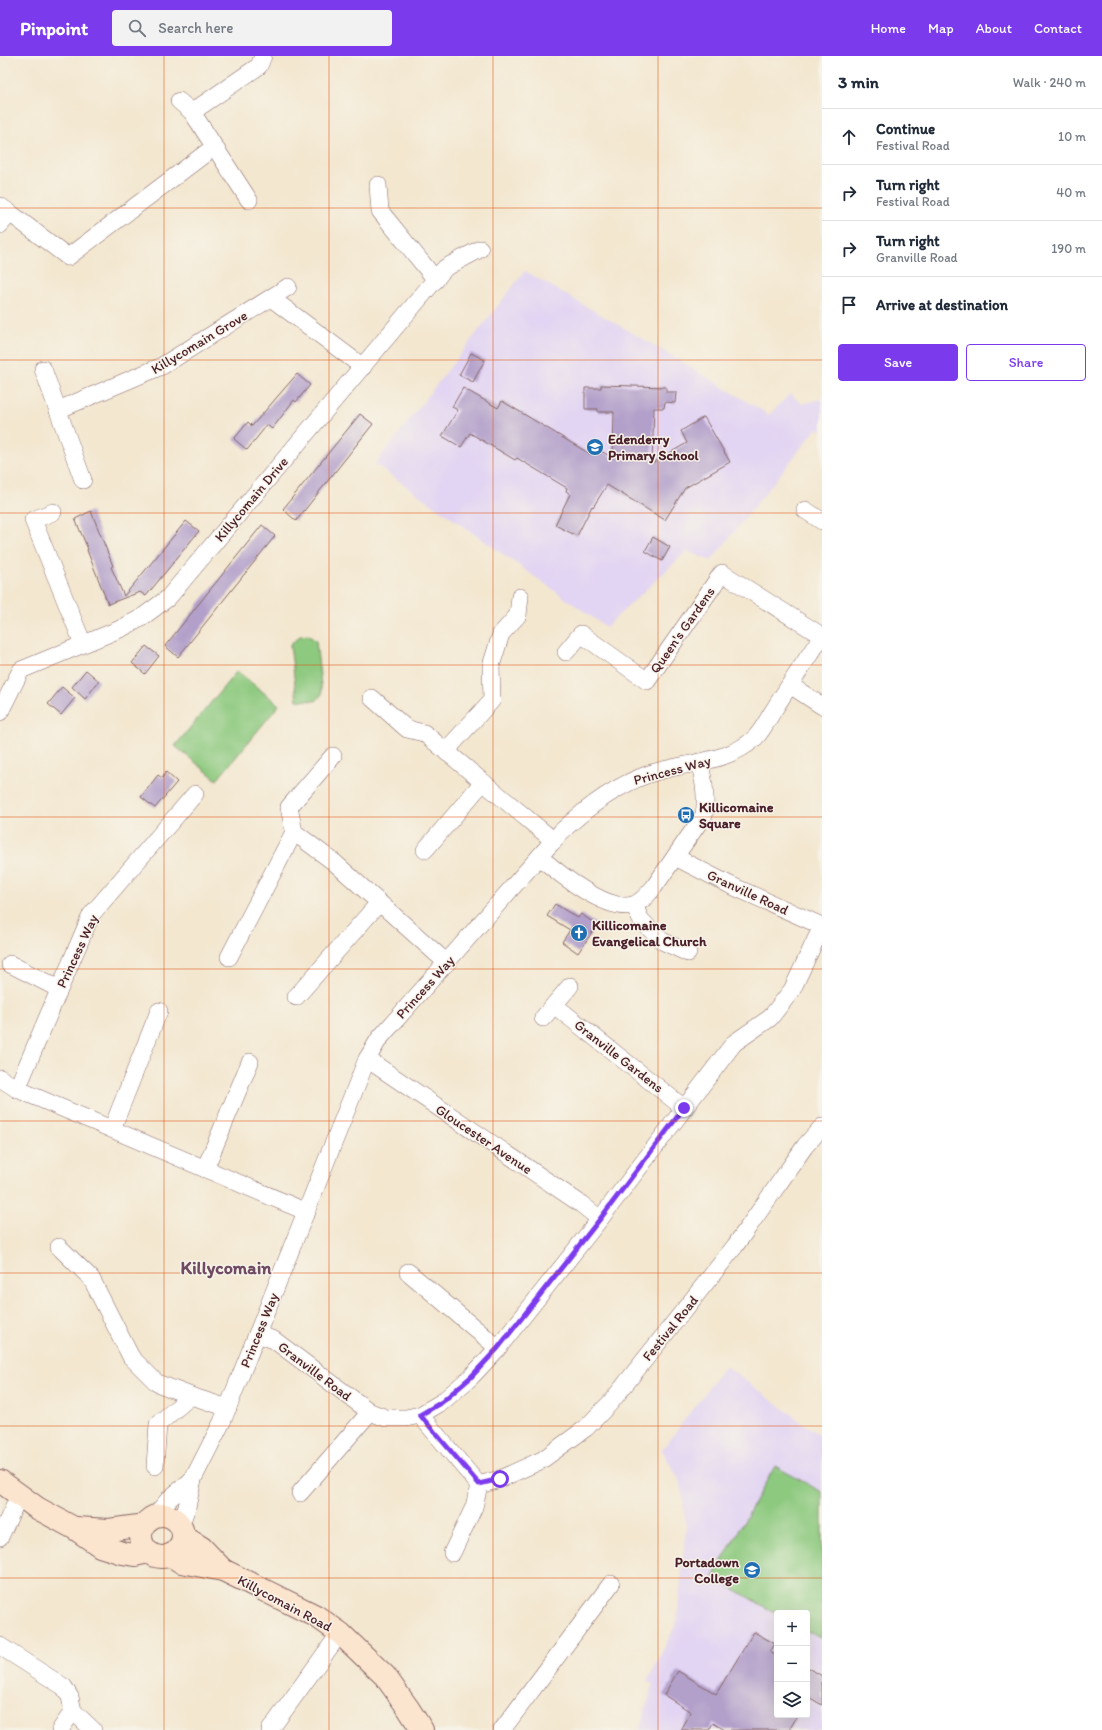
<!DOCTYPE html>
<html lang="en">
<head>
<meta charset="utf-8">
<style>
	body { margin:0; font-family:Itim,sans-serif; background:#f2f2f3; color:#1f2937 }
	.controls { position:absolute; right:12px; bottom:12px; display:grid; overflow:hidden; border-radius:4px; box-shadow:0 4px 16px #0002 }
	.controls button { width:36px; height:36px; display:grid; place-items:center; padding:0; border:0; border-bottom:1px solid #e0e1e3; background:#fff; color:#1f2937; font:20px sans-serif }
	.stop { position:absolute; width:12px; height:12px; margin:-9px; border:3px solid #7c3aed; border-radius:50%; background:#fff }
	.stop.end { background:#7c3aed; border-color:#fff; box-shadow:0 1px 4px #0008 }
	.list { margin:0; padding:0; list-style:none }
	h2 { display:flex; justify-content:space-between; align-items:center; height:52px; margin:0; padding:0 16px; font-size:17px }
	h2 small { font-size:13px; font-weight:400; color:#747a83 }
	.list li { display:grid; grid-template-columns:26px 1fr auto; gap:12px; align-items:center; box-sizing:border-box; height:56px; padding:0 16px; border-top:1px solid #e0e1e3 }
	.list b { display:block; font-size:15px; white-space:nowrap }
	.list p { margin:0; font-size:13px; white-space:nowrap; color:#747a83 }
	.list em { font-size:13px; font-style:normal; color:#747a83 }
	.actions { display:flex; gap:8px; padding:12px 16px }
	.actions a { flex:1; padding:9px 0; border:1px solid #7c3aed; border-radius:4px; text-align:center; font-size:14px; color:#7c3aed }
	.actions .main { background:#7c3aed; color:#fff }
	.icon { flex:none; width:22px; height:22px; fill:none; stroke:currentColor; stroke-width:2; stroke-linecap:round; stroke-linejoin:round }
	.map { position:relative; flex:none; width:822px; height:1674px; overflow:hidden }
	header { display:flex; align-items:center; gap:24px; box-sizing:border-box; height:56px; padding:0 20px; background:#7c3aed; color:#fff }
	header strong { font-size:19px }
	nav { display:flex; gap:22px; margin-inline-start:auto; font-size:14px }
	.search { width:280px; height:36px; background:#f2f2f3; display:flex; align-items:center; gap:10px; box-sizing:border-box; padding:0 14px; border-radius:4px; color:#747a83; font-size:15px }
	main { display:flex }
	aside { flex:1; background:#fff }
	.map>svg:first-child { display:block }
</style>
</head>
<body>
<header>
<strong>Pinpoint</strong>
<div class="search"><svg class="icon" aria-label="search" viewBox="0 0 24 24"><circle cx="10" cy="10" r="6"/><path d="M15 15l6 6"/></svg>Search here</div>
<nav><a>Home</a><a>Map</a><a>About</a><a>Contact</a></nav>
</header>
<main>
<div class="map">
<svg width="822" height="1674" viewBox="0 0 822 1674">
	<rect width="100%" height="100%" fill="#f7f3e8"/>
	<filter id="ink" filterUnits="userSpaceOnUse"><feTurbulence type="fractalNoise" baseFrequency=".025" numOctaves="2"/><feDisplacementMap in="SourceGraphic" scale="8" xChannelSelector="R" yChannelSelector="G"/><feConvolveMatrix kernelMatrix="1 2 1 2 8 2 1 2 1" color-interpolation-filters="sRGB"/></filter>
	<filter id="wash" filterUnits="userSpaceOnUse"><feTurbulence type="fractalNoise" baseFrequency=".012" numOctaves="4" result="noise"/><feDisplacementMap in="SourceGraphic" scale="16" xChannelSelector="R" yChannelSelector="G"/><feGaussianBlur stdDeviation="0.9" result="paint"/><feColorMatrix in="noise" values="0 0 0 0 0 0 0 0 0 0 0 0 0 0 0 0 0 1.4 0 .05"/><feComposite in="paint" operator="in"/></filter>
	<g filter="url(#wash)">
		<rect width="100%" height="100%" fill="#f3e7d0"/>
		<g fill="#e2d4f3" fill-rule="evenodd">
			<path d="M525,215L684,307L769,359L790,338L802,348L822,343V375L817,372L711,505L687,495L606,571L375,408Z"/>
			<path d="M725,1310L822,1381V1674H639L653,1629L648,1625L677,1566L686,1470L681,1427L662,1394ZM777,1557H807V1659H777Z"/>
		</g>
		<g fill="#8dc97f" stroke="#6c7455">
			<path d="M308,579L316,585L322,638L316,645L297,644L290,589L300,580Z"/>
			<path d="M237,615L279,649L217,724L175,690Z"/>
			<path d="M775,1410L822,1436V1583L807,1575V1557L777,1558L713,1521Z"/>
		</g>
		<g id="blocks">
			<g fill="#b3a0ca">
				<path d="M471,297L485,304L473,326L459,319Z"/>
				<path d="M297,318L310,329L296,346L294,344L272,373L267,369L247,394L234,383L248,366L252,370Z"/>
				<path d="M601,329L666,331V336H676L675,347L665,346L664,352H654L652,407L687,387L681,375L704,361L730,406L685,432L665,464L607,429L593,451L592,450L577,480L555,469L570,438L566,435L567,432L517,402L515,404L470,377L461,391L442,380L458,354L452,351L463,332L498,352L502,345L590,398L594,391L613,402L614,356H598V353H585V332H601Z"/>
				<path d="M360,358L373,368L296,465L283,453Z"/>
				<path d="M91,455L113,510L111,511L124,540L186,465L199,475L146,540L140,536L108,548L87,494L88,493L75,463Z"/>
				<path d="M262,469L275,480L178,601L165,590Z"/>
				<path d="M653,481L670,491L662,505L645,495Z"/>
				<path d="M146,590L159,600L145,618L132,607Z"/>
				<path d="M86,614L99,625L85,643L72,631Z"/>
				<path d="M62,631L75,642L61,659L48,648Z"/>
				<path d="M166,716L177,726L155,752L141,741L158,719L162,722Z"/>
				<path d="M555,848L578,862L581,858L597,869L578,897L562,886L570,874L547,860Z"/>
				<path d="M754,1576L775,1588L770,1596L777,1600V1659H798L789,1674H725L713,1667L709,1674H681L691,1656L664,1639L678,1615L716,1638Z"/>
				<path d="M807,1611L822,1620V1649L807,1640Z"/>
			</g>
		</g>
	</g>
	<g filter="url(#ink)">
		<use href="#blocks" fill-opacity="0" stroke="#856565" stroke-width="1"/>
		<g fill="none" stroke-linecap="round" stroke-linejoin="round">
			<g stroke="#856565" stroke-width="18">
				<g id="street">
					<path d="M179,45L192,56L249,144"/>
					<path d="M192,56L259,10L263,0"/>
					<path d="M378,129L380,155L436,224"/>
					<path d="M0,150L10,157L0,169"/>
					<path d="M10,157L68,201L214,91"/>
					<path d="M271,242L363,311"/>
					<path d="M43,313L83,424"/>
					<path d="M58,354L162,310L288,231"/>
					<path d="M805,454L822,465"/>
					<path d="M53,456L33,464L83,588"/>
					<path d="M566,596L581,578L647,625L722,517L822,580"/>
					<path d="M790,629L822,650"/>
					<path d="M372,642L407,673L424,677L554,785"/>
					<path d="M0,656L21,614L120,573L141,562L168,542L445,212L480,193"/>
					<path d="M447,697L453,687L492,644L491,610L501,578L518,559L520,541"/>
					<path d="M294,776L335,807L447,907"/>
					<path d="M425,794L483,726"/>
					<path d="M540,801C559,818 607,856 633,849C642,846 648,838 654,831L704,759C707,741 704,723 699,706"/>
					<path d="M675,801L730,829L822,870"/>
					<path d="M634,849L641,864L662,885L688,897"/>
					<path d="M229,901L294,776L289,751L333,700"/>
					<path d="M10,908L59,933"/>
					<path d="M296,941L379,847"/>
					<path d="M554,949L684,1052"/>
					<path d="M543,962L570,930"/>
					<path d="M367,1003L581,1148L600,1163"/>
					<path d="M0,1022L17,1033L307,1156"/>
					<path d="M17,1033L91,859L195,738"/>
					<path d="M112,1073L159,955"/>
					<path d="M205,1113L250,1006"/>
					<path d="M59,1191L91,1222L131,1301L157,1327L191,1340L228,1352"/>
					<path d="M408,1216L498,1292"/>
					<path d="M257,1278L274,1284L370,1356L386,1362H406L420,1359L442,1346L471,1321L498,1292L600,1163L734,987L770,962L792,934L822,870"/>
					<path d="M420,1359L479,1429L474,1451L452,1497"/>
					<path d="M155,1410L158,1368L191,1340"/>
					<path d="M479,1429L500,1423L542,1404L586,1372L611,1346L735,1190L805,1090L822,1071"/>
					<path d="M300,1437L370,1356"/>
					<path d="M154,1461L169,1443L193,1423"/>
					<path d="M180,1471L187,1451L193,1423L222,1366L367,1003L379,983L561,776C587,751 615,730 649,718C683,706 727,708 755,682C763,674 769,661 775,652C790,628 806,604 822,580"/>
					<path d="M0,1481L19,1440"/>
					<path d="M0,1590L64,1631L70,1641L73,1655L60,1674"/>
					<path d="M73,1655L93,1674"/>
					<path d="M270,1674L340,1577"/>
					<path d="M502,1674L611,1528"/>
				</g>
			</g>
			<g stroke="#856565" stroke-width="24">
				<g id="secondary">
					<path d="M0,1425L37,1452L74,1472L100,1490L122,1497L135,1499L148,1496"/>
					<circle cx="162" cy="1480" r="21"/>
					<path d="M76,1472L109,1474L145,1469"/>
					<path d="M183,1480L202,1492L223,1514"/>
					<path d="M170,1499L181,1506L223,1514L316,1560L340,1577L385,1620L408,1652L422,1674"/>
				</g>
			</g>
			<use href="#street" stroke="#fff" stroke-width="17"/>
			<use href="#secondary" stroke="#fce5cf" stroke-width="22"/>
		</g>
	</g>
	<g fill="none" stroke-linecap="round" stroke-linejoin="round" filter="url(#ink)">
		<path stroke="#7c3aed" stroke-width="5" d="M500,1423L479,1428L420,1359L442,1346L471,1321L498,1292L600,1163L684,1052"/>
	</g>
	<path fill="none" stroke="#e0560e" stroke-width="1" stroke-opacity="0.55" d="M164,0V1674M329,0V1674M493,0V1674M658,0V1674M0,152H822M0,304H822M0,457H822M0,609H822M0,761H822M0,913H822M0,1065H822M0,1217H822M0,1370H822M0,1522H822"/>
	<defs>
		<g id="school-disc" transform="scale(0.9)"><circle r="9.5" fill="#1f6fb2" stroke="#f7f3e8"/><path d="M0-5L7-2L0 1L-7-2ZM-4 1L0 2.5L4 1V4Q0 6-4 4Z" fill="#fff"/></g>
		<g id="bus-disc" transform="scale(0.9)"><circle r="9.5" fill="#1f6fb2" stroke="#f7f3e8"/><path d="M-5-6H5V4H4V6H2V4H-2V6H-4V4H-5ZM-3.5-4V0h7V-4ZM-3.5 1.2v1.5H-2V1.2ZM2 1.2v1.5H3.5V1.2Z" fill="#fff"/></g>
		<g id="church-disc" transform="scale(0.9)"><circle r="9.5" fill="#1f6fb2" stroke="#f7f3e8"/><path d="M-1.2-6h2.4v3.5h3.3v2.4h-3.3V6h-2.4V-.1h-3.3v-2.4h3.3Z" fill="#fff"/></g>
	</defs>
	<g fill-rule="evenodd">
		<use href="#school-disc" x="595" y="391"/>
		<use href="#bus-disc" x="686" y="759"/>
		<use href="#church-disc" x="579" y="877"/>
		<use href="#school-disc" x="752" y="1514"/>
	</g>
	<g text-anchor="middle" stroke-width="3" stroke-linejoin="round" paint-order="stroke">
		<g font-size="14" fill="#4a1f2b" stroke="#f7f3e8">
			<text transform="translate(199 286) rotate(-31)" y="5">Killycomain Grove</text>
			<text transform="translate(251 443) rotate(-50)" y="5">Killycomain Drive</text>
			<text transform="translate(682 574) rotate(-55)" y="5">Queen's Gardens</text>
			<text transform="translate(672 714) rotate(-15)" y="5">Princess Way</text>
			<text transform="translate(748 836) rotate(25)" y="5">Granville Road</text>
			<text transform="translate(77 895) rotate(-65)" y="5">Princess Way</text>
			<text transform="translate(425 931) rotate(-48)" y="5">Princess Way</text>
			<text transform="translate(619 1000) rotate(38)" y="5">Granville Gardens</text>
			<text transform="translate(484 1083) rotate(34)" y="5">Gloucester Avenue</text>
			<text transform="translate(670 1272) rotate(-51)" y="5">Festival Road</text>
			<text transform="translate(259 1274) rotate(-68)" y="5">Princess Way</text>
			<text transform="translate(315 1315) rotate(37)" y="5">Granville Road</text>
			<text transform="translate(285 1547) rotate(28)" y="5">Killycomain Road</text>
		</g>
		<g font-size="14" font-weight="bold" fill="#4a1f2b" stroke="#f7f3e8" text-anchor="start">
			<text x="608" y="388">Edenderry<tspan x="608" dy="16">Primary School</tspan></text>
			<text x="699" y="756">Killicomaine<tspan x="699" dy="16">Square</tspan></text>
			<text x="592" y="874">Killicomaine<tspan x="592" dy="16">Evangelical Church</tspan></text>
			<text x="739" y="1511" text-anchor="end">Portadown<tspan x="739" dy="16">College</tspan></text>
		</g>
		<g font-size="18" font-weight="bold" fill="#6f4c63" stroke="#f7f3e8">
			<text x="226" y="1218">Killycomain</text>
		</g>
	</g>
</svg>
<div class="controls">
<button>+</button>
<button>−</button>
<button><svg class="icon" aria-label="layers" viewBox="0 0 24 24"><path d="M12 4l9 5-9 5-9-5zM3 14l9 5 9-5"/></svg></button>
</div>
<div class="stop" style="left:500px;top:1423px"></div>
<div class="stop end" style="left:684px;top:1052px"></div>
</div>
<aside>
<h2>3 min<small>Walk · 240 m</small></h2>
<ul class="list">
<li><svg class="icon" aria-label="ahead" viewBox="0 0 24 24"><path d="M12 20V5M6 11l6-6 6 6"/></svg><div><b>Continue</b><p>Festival Road</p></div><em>10 m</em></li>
<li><svg class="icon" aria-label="right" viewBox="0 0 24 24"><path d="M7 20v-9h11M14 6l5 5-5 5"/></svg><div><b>Turn right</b><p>Festival Road</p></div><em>40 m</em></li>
<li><svg class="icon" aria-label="right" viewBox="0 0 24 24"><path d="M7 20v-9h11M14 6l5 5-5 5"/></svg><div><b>Turn right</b><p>Granville Road</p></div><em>190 m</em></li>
<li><svg class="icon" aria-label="arrive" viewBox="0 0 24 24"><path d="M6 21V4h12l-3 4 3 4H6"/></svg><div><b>Arrive at destination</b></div></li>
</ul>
<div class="actions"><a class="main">Save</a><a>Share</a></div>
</aside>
</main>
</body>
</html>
